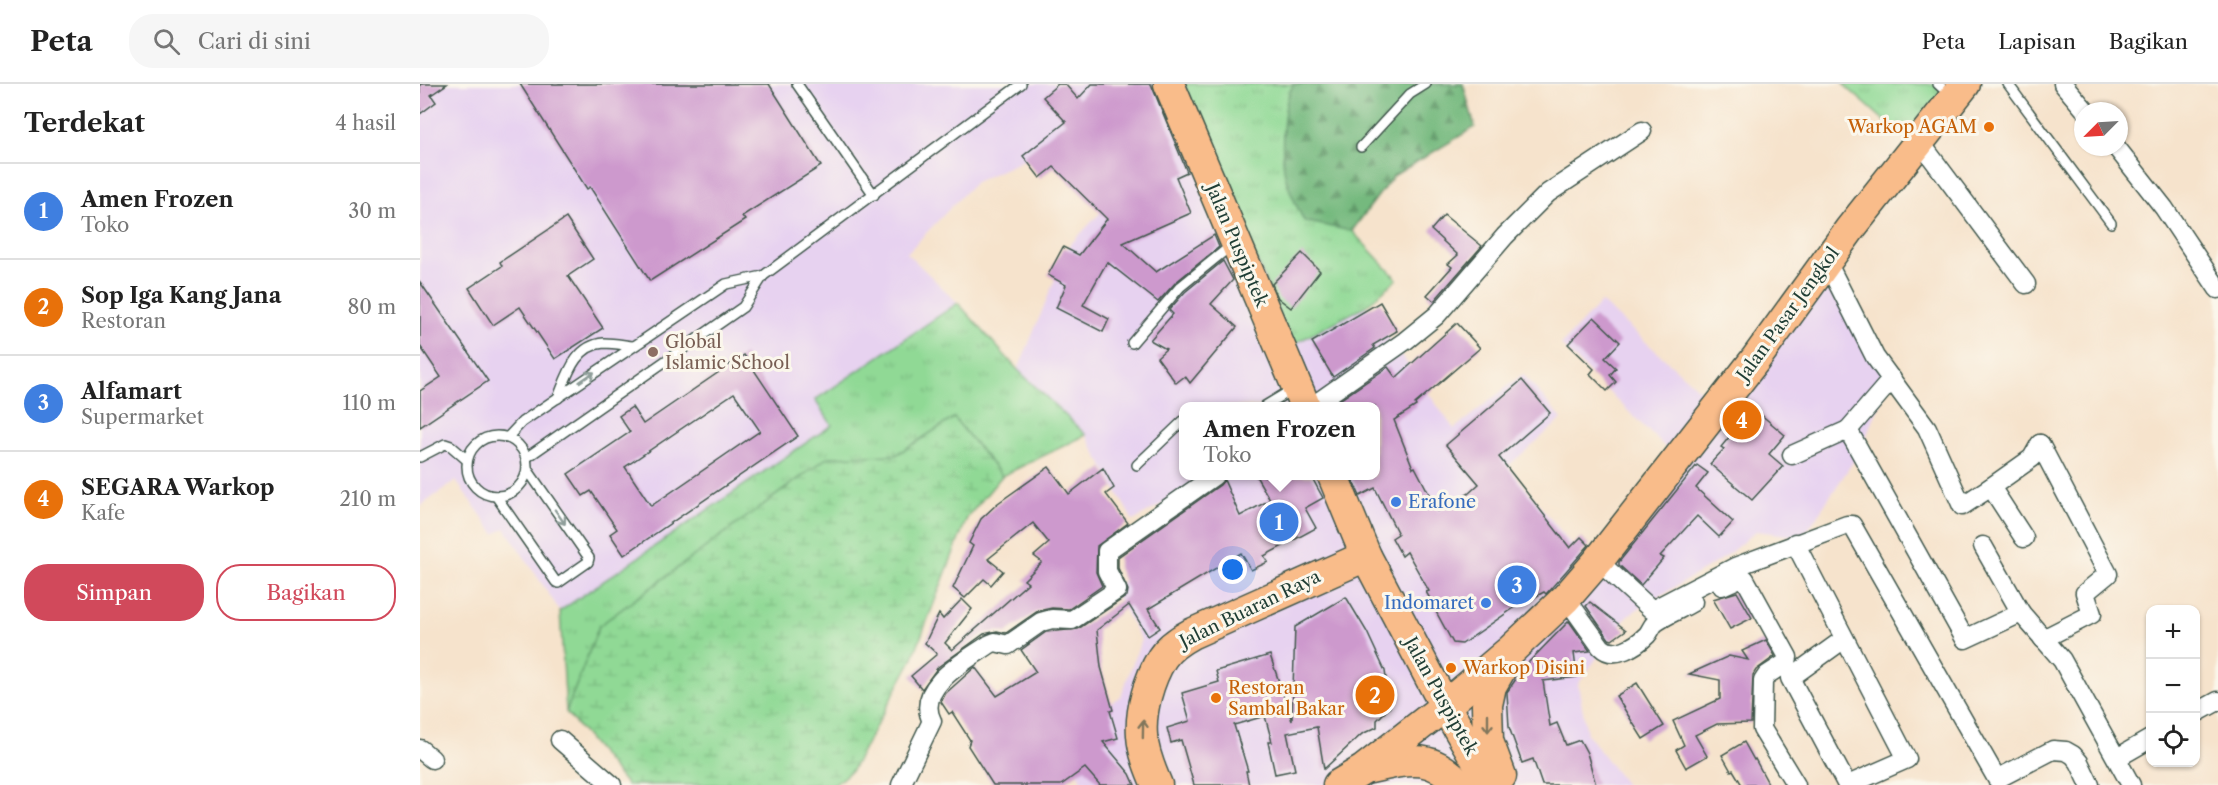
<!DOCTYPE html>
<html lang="id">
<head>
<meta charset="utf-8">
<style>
	body { margin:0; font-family:"Libre Caslon Text",serif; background:#f6f6f6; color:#222 }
	.controls { position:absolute; right:18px; bottom:18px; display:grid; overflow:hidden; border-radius:12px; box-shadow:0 2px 4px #0004 }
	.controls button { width:54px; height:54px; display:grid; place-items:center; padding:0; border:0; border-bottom:2px solid #e0e0e0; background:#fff; color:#222; font:30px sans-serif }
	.compass { position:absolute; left:1654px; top:18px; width:54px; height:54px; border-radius:50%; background:#fff; box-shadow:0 2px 4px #0004; rotate:246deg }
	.you { position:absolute; left:813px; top:486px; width:21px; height:21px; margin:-15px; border:4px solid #fff; border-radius:50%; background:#1a73e8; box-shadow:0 0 0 9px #1a73e833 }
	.badge { display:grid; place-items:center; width:39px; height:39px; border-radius:50%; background:#d1495b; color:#fff; font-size:20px; font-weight:700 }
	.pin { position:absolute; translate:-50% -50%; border:3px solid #fff; box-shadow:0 2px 6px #0006 }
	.popup { position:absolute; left:759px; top:318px; width:201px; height:78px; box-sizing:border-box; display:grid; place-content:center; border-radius:12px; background:#fff; filter:drop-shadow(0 2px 4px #0005); font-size:20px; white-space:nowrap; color:#767676 }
	.popup b { font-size:22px; color:#222 }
	.popup::after { content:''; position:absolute; left:50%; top:100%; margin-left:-12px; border:12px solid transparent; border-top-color:#fff }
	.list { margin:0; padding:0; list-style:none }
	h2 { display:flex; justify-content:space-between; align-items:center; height:78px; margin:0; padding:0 24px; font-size:26px }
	h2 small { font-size:20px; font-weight:400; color:#767676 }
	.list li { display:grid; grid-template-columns:39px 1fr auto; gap:18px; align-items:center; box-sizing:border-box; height:96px; padding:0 24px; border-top:2px solid #e0e0e0 }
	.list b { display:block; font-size:22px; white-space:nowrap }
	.list p { margin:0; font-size:20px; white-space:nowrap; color:#767676 }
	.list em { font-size:20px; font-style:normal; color:#767676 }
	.actions { display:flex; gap:12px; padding:18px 24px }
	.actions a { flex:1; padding:14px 0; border:2px solid #d1495b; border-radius:24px; text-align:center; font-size:21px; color:#d1495b }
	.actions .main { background:#d1495b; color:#fff }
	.icon { flex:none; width:33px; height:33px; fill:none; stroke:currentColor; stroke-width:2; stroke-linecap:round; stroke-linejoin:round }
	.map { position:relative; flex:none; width:1798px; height:701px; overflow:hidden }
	header { display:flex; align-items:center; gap:36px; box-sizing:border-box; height:84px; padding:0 30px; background:#fff; border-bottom:2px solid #e0e0e0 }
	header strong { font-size:28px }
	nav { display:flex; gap:33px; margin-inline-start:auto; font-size:21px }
	.search { width:420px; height:54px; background:#f6f6f6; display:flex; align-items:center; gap:15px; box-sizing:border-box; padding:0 21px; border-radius:24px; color:#767676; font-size:22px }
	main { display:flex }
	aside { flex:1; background:#fff }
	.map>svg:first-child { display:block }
</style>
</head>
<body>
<header>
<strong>Peta</strong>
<div class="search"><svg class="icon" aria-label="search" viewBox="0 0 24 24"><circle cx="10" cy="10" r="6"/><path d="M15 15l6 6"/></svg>Cari di sini</div>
<nav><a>Peta</a><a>Lapisan</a><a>Bagikan</a></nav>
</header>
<main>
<aside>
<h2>Terdekat<small>4 hasil</small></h2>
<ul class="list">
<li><span class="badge" style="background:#3f7fe0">1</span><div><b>Amen Frozen</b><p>Toko</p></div><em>30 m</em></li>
<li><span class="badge" style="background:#e8710a">2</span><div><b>Sop Iga Kang Jana</b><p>Restoran</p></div><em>80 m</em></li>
<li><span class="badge" style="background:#3f7fe0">3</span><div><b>Alfamart</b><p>Supermarket</p></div><em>110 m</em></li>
<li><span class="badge" style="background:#e8710a">4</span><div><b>SEGARA Warkop</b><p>Kafe</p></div><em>210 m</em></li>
</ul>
<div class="actions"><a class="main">Simpan</a><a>Bagikan</a></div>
</aside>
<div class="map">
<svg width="1798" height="701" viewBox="0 0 1798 701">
	<defs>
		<pattern id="grass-tufts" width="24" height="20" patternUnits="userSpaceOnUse" patternTransform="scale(1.5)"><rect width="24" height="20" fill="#90d995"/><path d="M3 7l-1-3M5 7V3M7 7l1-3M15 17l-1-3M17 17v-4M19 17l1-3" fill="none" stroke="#7cbb81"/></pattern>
		<pattern id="forest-firs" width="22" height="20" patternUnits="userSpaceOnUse" patternTransform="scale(1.5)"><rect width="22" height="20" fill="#74b97e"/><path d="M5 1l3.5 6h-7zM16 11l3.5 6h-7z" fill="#5f9868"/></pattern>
		<pattern id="wetland-marsh" width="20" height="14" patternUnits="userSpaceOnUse" patternTransform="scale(1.5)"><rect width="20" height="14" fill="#90d995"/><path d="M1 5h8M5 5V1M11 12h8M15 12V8" fill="none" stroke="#7cbb81"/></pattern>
	</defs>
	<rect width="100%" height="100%" fill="#fbf7ec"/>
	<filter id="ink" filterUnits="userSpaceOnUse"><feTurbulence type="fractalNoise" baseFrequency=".0167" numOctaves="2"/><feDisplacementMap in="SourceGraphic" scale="12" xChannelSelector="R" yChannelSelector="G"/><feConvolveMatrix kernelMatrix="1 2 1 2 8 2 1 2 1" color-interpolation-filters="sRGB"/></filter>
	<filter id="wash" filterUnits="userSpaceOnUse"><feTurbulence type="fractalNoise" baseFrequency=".008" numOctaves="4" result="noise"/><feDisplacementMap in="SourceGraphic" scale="24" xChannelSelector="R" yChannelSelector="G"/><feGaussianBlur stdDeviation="1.35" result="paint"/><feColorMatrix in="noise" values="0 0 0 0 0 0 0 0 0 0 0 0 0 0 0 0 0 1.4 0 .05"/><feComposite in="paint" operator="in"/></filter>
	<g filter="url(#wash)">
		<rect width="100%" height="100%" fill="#f6e3cc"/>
		<path fill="#e7d2f0" d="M0,0H764L872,261L946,222L1034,345L1103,290L1142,335L1088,382L1164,476L1252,370L1141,261L1181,218L1293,318L1395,183L1471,295L1439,369L1383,453L1336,447L1305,473L1208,531L1158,600L1167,650L1206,701H664L641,653L701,612L721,556L692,504L814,427L801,392H955V322H763V392H791L713,437L666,351L598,286L648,163L698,110L671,61L606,75L555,98L487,169L538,219L396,316L412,341L140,527L85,444L75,450L36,397L0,422Z"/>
		<g fill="url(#grass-tufts)" stroke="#588b64" stroke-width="1.5">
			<path d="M764,0H1043L1055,43L973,92L932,147L977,195L946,222L872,261Z"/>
			<path d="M1423,0H1530L1483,53Z"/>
			<path d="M538,219L598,286L666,351L582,392L534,334L477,371L408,374L180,542L146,628L140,527L412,341L395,316Z"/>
		</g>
		<path fill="url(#forest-firs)" stroke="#4a7b59" stroke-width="1.5" d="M874,0H1043L1055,43L973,92L931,147L884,137C878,125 871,111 867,98C860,76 861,18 874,0Z"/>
		<path fill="url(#wetland-marsh)" stroke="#588b64" stroke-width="1.5" d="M534,334L582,392L547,434L492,576L432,686L414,701H207L146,628L179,542L408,373L476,371Z"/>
		<g id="blocks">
			<g fill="#cd99cd" fill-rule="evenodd">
				<path d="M0,0H27L11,11L16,18L0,30Z"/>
				<path d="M100,0H349L401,82L322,132L325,136L230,197L170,103L167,105Z"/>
				<path d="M638,0H645L658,15L672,0H731L767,88L756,93L771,129L703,159L736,188L794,151L799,163L756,198L738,218L687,178L663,221L689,235L683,248L636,224L646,201L628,191L643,163L659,171L687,135L634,83L620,94L603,72L646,38L623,13Z"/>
				<path d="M1024,131L1062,162L1014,217L1007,211L1032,183L1028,180L1038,171L1011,146Z"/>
				<path d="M146,134L173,175L148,192L183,244L135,275L100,223L73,241L49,204L82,182L80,178Z"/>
				<path d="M882,169L900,187L871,224L858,214L852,200Z"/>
				<path d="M803,177L813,196L791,220L817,243L770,299L765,292L756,299L737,273L746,265L730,256L753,230L749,226L765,208Z"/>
				<path d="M0,198L68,297L0,343V307L21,293L0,262Z"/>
				<path d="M960,218L977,247L953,261L955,264L913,293L892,258Z"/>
				<path d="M1174,233L1200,258L1185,274L1196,284L1190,291L1196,298L1187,307L1170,290L1174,285L1148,260Z"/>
				<path d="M1037,239L1060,264L995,320L996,322L974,336L993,384L995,383L1018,427L1048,410L1059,400L1026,361L1102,296L1130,329L1079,373L1150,464L1161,453L1169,461L1126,510L1124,508L1094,524L1042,560L1033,559L1014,524L1015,523L1006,508L1009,507L987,468L982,472L972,454L978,450L955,404L940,412L931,392H955V322H911L968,283L976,294L979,291Z"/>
				<path d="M324,271L378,352L204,471L190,450L197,445L171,407L163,412L148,390L210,348L199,332L212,323L223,340ZM314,309L340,347L231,422L205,383Z"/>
				<path d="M1333,324L1365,351L1349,370L1363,382L1332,416L1290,380L1304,365L1301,363Z"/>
				<path d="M1277,381L1288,389L1276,404L1313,438L1299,453L1277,432L1240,472L1244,474L1221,501L1199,481V478Z"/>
				<path d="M629,383L649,410L683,384L694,404L686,410L708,439L677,462L676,488L682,502L649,525L632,524L618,527L586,549L577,547L564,550L518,583L502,605L491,592L517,570L505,559L519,530L523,535L542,515L552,525L525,559L532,566L608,499L604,496L622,478L614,472L629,459L613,439L568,475L583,487L571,501L564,495L545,514L533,504L553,462L549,459L561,435L578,419Z"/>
				<path d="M836,392H891L903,414L885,424L896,444L844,472L848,478L831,486L821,469L728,525L740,544L728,552L709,521L677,546L681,583L693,626L690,627L698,654L683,658L710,690L715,701H680L665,684L641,701H573L548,662L550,656L532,628L529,630L521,618L526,609L555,583L577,612L616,588L601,566L626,548L658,545L707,512L708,506L698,484V473L800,401L804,396L820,432L850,416Z"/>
				<path d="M1317,508L1332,534L1310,545L1293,515Z"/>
				<path d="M926,513L947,548L965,587L970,623L957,636V643L942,650L904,685L897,643L867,649L875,686L855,690L848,658H852L845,632L814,641L828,687H826L829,701H774L761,656L751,659L747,644L770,637L762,609L799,598L796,587L850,571L872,637L875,543Z"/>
				<path d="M1170,518L1206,546L1192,556L1189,555L1166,522Z"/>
				<path d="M1149,537L1170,567L1154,569L1157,593L1123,597L1130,642L1137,639L1146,661L1160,656L1167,669L1176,701H1122L1113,675L1102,679L1089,643L1087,608L1105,582Z"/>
				<path d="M1346,556L1355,572L1336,586L1333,591L1331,639L1297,640L1275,651L1287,672L1266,684L1256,666L1264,661L1253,637L1300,615V596L1269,590L1309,572L1328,576L1322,567Z"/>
				<path d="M1217,599L1244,642L1223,655L1196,612Z"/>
				<path d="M1324,658L1334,676L1335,675L1349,701H1322L1313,686L1311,687L1302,671Z"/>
			</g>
		</g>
	</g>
	<g filter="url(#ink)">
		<use href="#blocks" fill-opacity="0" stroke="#3f564b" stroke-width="1.5"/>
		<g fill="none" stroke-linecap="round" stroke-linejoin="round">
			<g stroke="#3f564b" stroke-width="12">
				<g id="service">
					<path d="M377,0L454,111"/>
					<path d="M1518,0L1532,13"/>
					<path d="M1588,0L1691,139"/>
					<path d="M941,63L990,10L1006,0"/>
					<path d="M712,259L760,203L813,160"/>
					<path d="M138,314C147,292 155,261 184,259C193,259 204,261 213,262"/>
					<path d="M845,322L873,305"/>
					<circle cx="77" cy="382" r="30"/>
					<path d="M87,354L102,338L306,200L343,192"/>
					<path d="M0,373L25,360L31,362L47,376"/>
					<path d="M106,374L323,223L343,192L601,0"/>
					<path d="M717,381L763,337"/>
					<path d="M76,412L136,498L138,499L168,478L169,474L107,385"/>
				</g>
			</g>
			<g stroke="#3f564b" stroke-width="21">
				<g id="minor">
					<path d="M1643,0L1666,27"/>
					<path d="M1500,58L1606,200"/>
					<path d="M1696,63L1744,124L1798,205"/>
					<path d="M1407,178L1455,273L1507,344L1542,422L1571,403L1604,454"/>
					<path d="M895,322L898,318L985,257L1017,231L1085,152L1128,109L1222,47"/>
					<path d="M1428,346L1472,295"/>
					<path d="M1620,360L1688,490L1665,509L1672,530L1623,555"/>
					<path d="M1372,371L1428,346L1545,555L1601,529L1642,576L1711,701"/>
					<path d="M1571,403L1612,374L1620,360"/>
					<path d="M1375,459L1487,675L1428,701"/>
					<path d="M1563,462L1601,529"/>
					<path d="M1178,477L1232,526L1315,483L1427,441H1432L1577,695L1633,666L1646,667L1653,671L1659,678L1670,701"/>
					<path d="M1302,502L1322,493L1325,495L1368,573L1367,578L1347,591L1343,597L1342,645L1376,701"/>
					<path d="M1146,514L1181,563C1194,576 1216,562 1227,551C1230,548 1231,543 1235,539C1246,531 1261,525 1273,518"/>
					<path d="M1424,555L1370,594L1427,701"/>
					<path d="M1776,629L1798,617"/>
					<path d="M140,656L192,701"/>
					<path d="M0,665L12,675"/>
					<path d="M1697,674L1730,655"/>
					<path d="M481,701L512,637C494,603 547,576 570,560L575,558L588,561L621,538L632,535L652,536L697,506L687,487V467L794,392"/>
				</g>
			</g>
			<g stroke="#3f564b" stroke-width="33">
				<g id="primary">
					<path d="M749,0L885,322"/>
					<path d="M913,392L946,472L1025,622L1071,701"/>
					<path d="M950,684C988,676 1011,668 1040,701"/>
					<path d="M1081,692L1068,657L1067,621L1071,602L1086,576"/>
					<path d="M737,701C730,685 723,668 722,651C720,627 729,595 742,574C749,563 760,556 771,550L946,472"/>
					<path d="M918,701L943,686L1025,622L1092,565L1146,514L1178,477L1335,276L1430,145L1545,0"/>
				</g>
			</g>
			<use href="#service" stroke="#fff" stroke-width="9"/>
			<use href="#minor" stroke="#fff" stroke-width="18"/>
			<use href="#primary" stroke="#f9bc8a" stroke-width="30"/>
		</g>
		<defs><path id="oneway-shaft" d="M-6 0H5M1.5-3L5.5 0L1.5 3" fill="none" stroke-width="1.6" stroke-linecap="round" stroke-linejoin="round" transform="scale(1.5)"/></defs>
		<g stroke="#8f9e9a">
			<use href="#oneway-shaft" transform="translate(167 293) rotate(-34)"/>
			<use href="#oneway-shaft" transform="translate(140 433) rotate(55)"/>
		</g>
		<g stroke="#81765b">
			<use href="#oneway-shaft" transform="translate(1068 639) rotate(90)"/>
			<use href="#oneway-shaft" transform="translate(723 645) rotate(-89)"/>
		</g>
	</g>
	<g fill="#e8710a" stroke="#fbf7ec" stroke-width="2">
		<circle cx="1569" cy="43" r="6"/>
		<circle cx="1031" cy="584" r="6"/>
		<circle cx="796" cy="614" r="6"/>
	</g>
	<circle fill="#8d6e63" stroke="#fbf7ec" stroke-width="2" cx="233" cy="268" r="6"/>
	<g fill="#3f7fe0" stroke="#fbf7ec" stroke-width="2">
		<circle cx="976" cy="418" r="6"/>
		<circle cx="1066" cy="519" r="6"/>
	</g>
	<g text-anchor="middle" stroke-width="6" stroke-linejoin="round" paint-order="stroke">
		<g font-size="18" fill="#c56008" stroke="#fbf7ec" text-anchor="start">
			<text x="1557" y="49" text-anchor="end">Warkop AGAM</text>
			<text x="1043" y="590">Warkop Disini</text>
			<text x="808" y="610">Restoran<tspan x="808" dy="21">Sambal Bakar</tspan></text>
		</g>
		<g font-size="18" fill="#1f3d34" stroke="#fbf7ec">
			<text transform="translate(817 161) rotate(67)" y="6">Jalan Puspiptek</text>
			<text transform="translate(1368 230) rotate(-54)" y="6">Jalan Pasar Jengkol</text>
			<text transform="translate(830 525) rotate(-26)" y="6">Jalan Buaran Raya</text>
			<text transform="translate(1021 612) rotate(61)" y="6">Jalan Puspiptek</text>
		</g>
		<g font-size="18" fill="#785e54" stroke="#fbf7ec" text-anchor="start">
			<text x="245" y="264">Global<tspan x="245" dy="21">Islamic School</tspan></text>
		</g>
		<g font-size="18" fill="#366cbe" stroke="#fbf7ec" text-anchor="start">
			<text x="988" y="424">Erafone</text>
			<text x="1054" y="525" text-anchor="end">Indomaret</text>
		</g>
	</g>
</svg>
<div class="controls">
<button>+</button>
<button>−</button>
<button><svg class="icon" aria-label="locate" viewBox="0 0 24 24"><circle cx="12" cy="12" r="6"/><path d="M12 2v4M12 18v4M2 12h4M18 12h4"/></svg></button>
</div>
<svg class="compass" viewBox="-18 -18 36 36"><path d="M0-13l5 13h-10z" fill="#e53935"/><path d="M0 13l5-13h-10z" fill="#767676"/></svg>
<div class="you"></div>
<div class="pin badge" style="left:859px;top:438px;background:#3f7fe0">1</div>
<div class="popup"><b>Amen Frozen</b>Toko</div>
<div class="pin badge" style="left:955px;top:611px;background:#e8710a">2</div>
<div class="pin badge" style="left:1097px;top:501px;background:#3f7fe0">3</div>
<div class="pin badge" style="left:1322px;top:336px;background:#e8710a">4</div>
</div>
</main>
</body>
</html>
